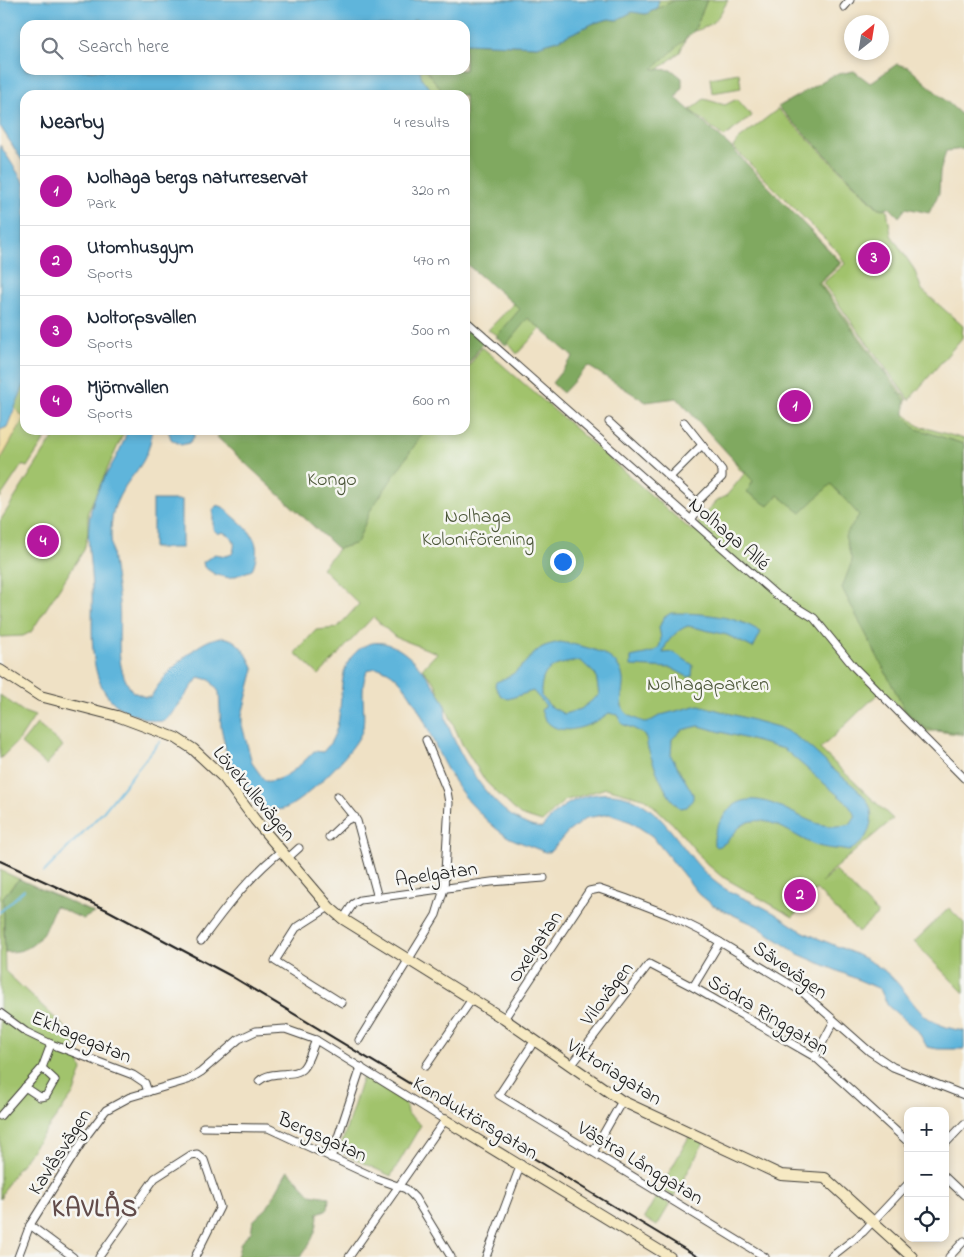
<!DOCTYPE html>
<html lang="en">
<head>
<meta charset="utf-8">
<style>
	body { margin:0; font-family:"Indie Flower",sans-serif; background:#f2f2f3; color:#1f2937 }
	.controls { position:absolute; right:15px; bottom:15px; display:grid; overflow:hidden; border-radius:10px; box-shadow:0 2px 8px #0003 }
	.controls button { width:45px; height:45px; display:grid; place-items:center; padding:0; border:0; border-bottom:1px solid #e0e1e3; background:#fff; color:#1f2937; font:25px sans-serif }
	.compass { position:absolute; left:844px; top:15px; width:45px; height:45px; border-radius:50%; background:#fff; box-shadow:0 2px 8px #0003; rotate:30deg }
	.you { position:absolute; left:562px; top:561px; width:18px; height:18px; margin:-12px; border:4px solid #fff; border-radius:50%; background:#1a73e8; box-shadow:0 0 0 8px #1a73e833 }
	.badge { display:grid; place-items:center; width:32px; height:32px; border-radius:50%; background:#b5179e; color:#fff; font-size:16px; font-weight:700 }
	.pin { position:absolute; translate:-50% -50%; border:2px solid #fff; box-shadow:0 1px 5px #0006 }
	.list { margin:0; padding:0; list-style:none }
	h2 { display:flex; justify-content:space-between; align-items:center; height:65px; margin:0; padding:0 20px; font-size:21px }
	h2 small { font-size:16px; font-weight:400; color:#747a83 }
	.list li { display:grid; grid-template-columns:32px 1fr auto; gap:15px; align-items:center; box-sizing:border-box; height:70px; padding:0 20px; border-top:1px solid #e0e1e3 }
	.list b { display:block; font-size:19px; white-space:nowrap }
	.list p { margin:0; font-size:16px; white-space:nowrap; color:#747a83 }
	.list em { font-size:16px; font-style:normal; color:#747a83 }
	.icon { flex:none; width:28px; height:28px; fill:none; stroke:currentColor; stroke-width:2; stroke-linecap:round; stroke-linejoin:round }
	.map { position:relative; flex:none; width:964px; height:1257px; overflow:hidden }
	.search { position:absolute; background:#fff; box-shadow:0 2px 8px #0003; left:20px; top:20px; width:450px; height:55px; display:flex; align-items:center; gap:12px; box-sizing:border-box; padding:0 18px; border-radius:15px; color:#747a83; font-size:19px }
	.panel { position:absolute; background:#fff; box-shadow:0 2px 8px #0003; left:20px; top:90px; width:450px; height:345px; border-radius:15px }
	.map>svg:first-child { display:block }
</style>
</head>
<body>
<div class="map">
<svg width="964" height="1257" viewBox="0 0 964 1257">
	<rect width="100%" height="100%" fill="#f6f6f2"/>
	<filter id="ink" filterUnits="userSpaceOnUse"><feTurbulence type="fractalNoise" baseFrequency=".02" numOctaves="2"/><feDisplacementMap in="SourceGraphic" scale="10" xChannelSelector="R" yChannelSelector="G"/><feConvolveMatrix kernelMatrix="1 2 1 2 8 2 1 2 1" color-interpolation-filters="sRGB"/></filter>
	<filter id="wash" filterUnits="userSpaceOnUse"><feTurbulence type="fractalNoise" baseFrequency=".0096" numOctaves="4" result="noise"/><feDisplacementMap in="SourceGraphic" scale="20" xChannelSelector="R" yChannelSelector="G"/><feGaussianBlur stdDeviation="1.12" result="paint"/><feColorMatrix in="noise" values="0 0 0 0 0 0 0 0 0 0 0 0 0 0 0 0 0 1.4 0 .05"/><feComposite in="paint" operator="in"/></filter>
	<g filter="url(#wash)">
		<rect width="100%" height="100%" fill="#efe1c5"/>
		<g fill="#a1c36c" stroke="#5e7044">
			<path d="M74,0H702L680,52L655,72L645,89L798,218L842,263L820,283L907,400L900,410L919,426L964,439V735L936,731L925,732L882,690L820,749L893,819L829,873L821,883L835,870L878,914L858,932L816,889L793,917L721,876L707,864L673,824L646,799L606,788L564,801L542,822L520,815L486,782L462,744L435,683L422,669L437,653L395,637L373,617L319,675L295,653L316,630L337,628L359,604L322,568L338,549L343,547L251,430H465V372L482,347L692,531L715,502L727,495L745,473L738,468L724,440L668,388L543,326L517,354L505,339L488,330L526,291L465,95H39L22,65L25,70H465V25H54Z"/>
			<path d="M707,0H728C719,17 713,27 694,31Z"/>
			<path d="M739,73L741,88L712,93L710,78Z"/>
			<path d="M704,99L725,105L737,99L752,116L724,137L690,110Z"/>
			<path d="M778,109L878,208L887,209L891,235L914,269L922,290L963,326L962,338L909,400L823,283L845,264L839,253L733,147L738,140Z"/>
			<path d="M25,383V430H51L27,467L22,465L0,498V461L24,418L14,407Z"/>
			<path d="M58,430H125L88,512V533L84,550L31,632L23,636L0,637V521Z"/>
			<path d="M0,695L24,712L35,716L20,739L0,759Z"/>
			<path d="M37,724L63,746L46,765L21,744Z"/>
			<path d="M0,870L19,879L3,897L5,971L70,1032L82,1070L74,1093L8,1182L0,1199Z"/>
			<path d="M949,908L964,923V993L914,942Z"/>
			<path d="M364,1073L405,1099L407,1113L421,1125L391,1176L339,1152Z"/>
			<path d="M690,1135L704,1142L674,1197L660,1189Z"/>
			<path d="M656,1197L670,1204L657,1226L644,1218Z"/>
		</g>
		<g fill="#80a960" stroke="#4e623e">
			<path d="M675,0H707L694,31L653,69L672,70L682,78V87L676,98L731,147L838,260L840,263L818,283L905,401V417L917,429L964,444V733L927,729L906,712L842,588L852,561L845,536L859,515L831,484L801,513L778,495L768,506L747,492L753,481L677,398L646,402L588,366L563,393L552,383L573,357L528,318L506,345L496,337L520,309L465,263V95H445L426,70H465V43L537,46L594,23L609,19L617,20L632,11L646,14Z"/>
			<path d="M897,64L908,67L964,117V149L946,151L940,172L939,193L929,213L906,208L899,217L889,207L882,209L878,207L778,107L833,75L854,71L870,83Z"/>
			<path d="M465,324L485,340L465,369Z"/>
			<path d="M223,430H425L370,511L357,543L338,549L217,437Z"/>
			<path d="M19,879L94,913L83,919L55,906C44,932 38,953 5,952L3,897Z"/>
			<path d="M288,1170L310,1194L329,1197L328,1209L318,1213C318,1231 311,1243 300,1257H237L241,1242L251,1232L253,1221L267,1208Z"/>
		</g>
		<path fill="#eeda9e" stroke="#857b5d" d="M14,407L24,418L0,461V430L7,427Z"/>
		<g fill="#5fb5db" stroke="#3e687c" fill-rule="evenodd">
			<path d="M0,0H659L657,8L646,14L632,12L617,20L609,19L594,23L558,40L537,46L465,43V25H426L415,19L407,25H25V70H420L422,79L436,95H25V165L0,126Z"/>
			<path d="M0,145L25,184V383L7,427L0,430Z"/>
			<path d="M127,430H152C149,467 130,472 117,501C104,528 116,574 119,603C122,633 112,666 133,692L145,697H151C160,678 204,631 227,638C241,642 248,656 254,669L242,715V725L252,763L265,781C283,783 303,763 314,751L323,752C353,722 329,675 357,651C390,622 428,674 443,700C447,706 444,715 447,722C459,758 499,825 542,828C557,808 574,797 598,794C666,788 678,862 727,890C742,898 759,904 774,913C785,920 795,928 806,933C831,945 860,953 882,969C916,994 911,1023 964,1031V1049H938L927,1047L918,1031L888,1006L880,989L798,954L757,926L714,906L699,894L652,836L631,822L609,814L586,818L567,833L550,852H545C533,847 521,843 510,838C497,831 485,819 475,808C461,794 450,776 441,758C430,736 401,652 367,671C359,689 366,709 363,728C359,748 302,804 283,809C276,811 267,808 260,807L240,784L228,760L221,727L219,692L210,680L199,677L178,706L165,721C155,723 144,718 135,715C82,697 94,634 92,589C91,562 85,537 91,510C97,481 121,458 127,430Z"/>
			<path d="M168,430H195L194,437L189,443L181,445L171,439Z"/>
			<rect x="153" y="500" width="29" height="48"/>
			<path d="M217,505L223,507C245,528 266,537 252,570L230,578L216,575L204,567L203,562L215,554L226,556L232,554C237,543 234,536 222,532L218,534L213,529V510Z"/>
			<path d="M671,613C701,613 735,615 761,632L753,648L727,635L688,626C678,629 665,642 663,653L673,652L693,665L692,676L688,677L671,668L631,666V657C650,652 666,655 659,628L663,618Z"/>
			<path d="M560,642C581,646 620,651 623,679C624,688 620,698 622,706C624,716 639,720 647,723L661,715L699,705L778,727C800,736 816,753 833,769C849,784 879,799 870,826C866,840 861,844 849,851C840,849 830,849 822,847C798,842 772,812 746,823C733,829 731,844 716,847L714,845C713,832 718,824 726,813C750,783 787,812 813,822C825,827 839,827 851,824L856,816L847,803L784,749L699,726L682,730L672,739L671,756L693,794V799L687,807L680,808C665,797 655,767 648,749C647,746 647,741 646,738C641,730 629,727 622,724L617,715L609,713C589,728 551,743 541,710L546,706L533,691L508,699L501,696L495,686L496,682C519,674 521,665 537,651C543,645 552,644 560,642ZM581,661L596,675L599,695L581,709L564,714L550,706L541,696C540,666 555,664 581,661Z"/>
		</g>
		<g fill="none" stroke-linecap="round" stroke-linejoin="round">
			<g stroke="#5fb5db" stroke-width="2">
				<path d="M44,872L103,812L160,741"/>
				<path d="M0,912L24,890"/>
			</g>
		</g>
	</g>
	<g filter="url(#ink)">
		<g fill="none" stroke-linecap="round" stroke-linejoin="round">
			<g stroke="#3c3a35" stroke-width="9">
				<g id="street">
					<path d="M844,7L850,0"/>
					<path d="M465,320L775,594L814,618L854,667L964,778"/>
					<path d="M609,422L697,502L699,508L691,520"/>
					<path d="M684,422L722,470V477L697,502"/>
					<path d="M670,477L702,445"/>
					<path d="M337,796L357,821L378,898"/>
					<path d="M329,837L347,820L355,817"/>
					<path d="M288,858L299,848"/>
					<path d="M329,907L296,928L275,961L342,1003"/>
					<path d="M343,919L353,904L360,900L491,882L544,878"/>
					<path d="M201,941C225,908 249,877 281,851"/>
					<path d="M693,987L720,942"/>
					<path d="M0,1013L26,1032L51,1044L133,1075L145,1083L148,1092"/>
					<path d="M504,1019L589,891L599,889L625,898L669,915L705,933L801,991L869,1051L893,1067L964,1095"/>
					<path d="M359,1040L436,915L444,889L449,803L447,791L426,740"/>
					<path d="M535,1040L499,1095L765,1257"/>
					<path d="M815,1057L834,1021"/>
					<path d="M426,1066L472,999"/>
					<path d="M571,1066L649,964L693,987L815,1057L908,1142"/>
					<path d="M259,1081C272,1069 295,1078 303,1068C309,1061 312,1048 316,1040"/>
					<path d="M25,1087L40,1097L46,1096L55,1080L42,1068"/>
					<path d="M0,1116L42,1068L51,1044"/>
					<path d="M203,1127L268,1128L378,1179L406,1189L415,1198L451,1257"/>
					<path d="M945,1144L964,1124"/>
					<path d="M593,1152L622,1101"/>
					<path d="M331,1158L361,1067"/>
					<path d="M945,1177L964,1195"/>
					<path d="M30,1225L73,1257"/>
					<path d="M18,1257L30,1225L84,1139L106,1110L130,1097L188,1080L201,1072L239,1039L256,1031L285,1029L316,1040L445,1120L349,1257"/>
					<path d="M99,1257L155,1178L191,1155L197,1154L204,1160L220,1207L195,1257"/>
					<path d="M486,1257L521,1164"/>
					<path d="M831,1257L863,1232L908,1184"/>
					<path d="M949,1257L964,1241"/>
				</g>
			</g>
			<g stroke="#3c3a35" stroke-width="12">
				<g id="secondary">
					<path d="M0,670L40,696L117,716L176,738L193,749L224,778L255,820L329,907L343,919L504,1019L622,1101L781,1175L825,1178L912,1257"/>
					<path d="M445,1120L670,1257"/>
				</g>
			</g>
			<use href="#street" stroke="#fff" stroke-width="7"/>
			<use href="#secondary" stroke="#f6e9c3" stroke-width="10"/>
			<path stroke="#1c1c1c" stroke-width="2" d="M0,861L107,910L231,976L698,1257"/>
		</g>
	</g>
	<g text-anchor="middle" stroke-width="5" stroke-linejoin="round" paint-order="stroke">
		<g font-size="20" fill="#4b5638" stroke="#f6f6f2">
			<text x="332" y="485">Kongo</text>
			<text x="478" y="522">Nolhaga<tspan x="478" dy="23">Koloniförening</tspan></text>
			<text x="708" y="690">Nolhagaparken</text>
		</g>
		<g font-size="20" fill="#1c1c1c" stroke="#f6f6f2">
			<text transform="translate(730 533) rotate(41)" y="7">Nolhaga Allé</text>
			<text transform="translate(255 793) rotate(50)" y="7">Lövekullevägen</text>
			<text transform="translate(436 873) rotate(-8)" y="7">Apelgatan</text>
			<text transform="translate(534 946) rotate(-56)" y="7">Oxelgatan</text>
			<text transform="translate(791 969) rotate(35)" y="7">Sävevägen</text>
			<text transform="translate(606 993) rotate(-53)" y="7">Vilovägen</text>
			<text transform="translate(769 1014) rotate(31)" y="7">Södra Ringgatan</text>
			<text transform="translate(82 1036) rotate(23)" y="7">Ekhagegatan</text>
			<text transform="translate(615 1071) rotate(32)" y="7">Viktoriagatan</text>
			<text transform="translate(476 1117) rotate(31)" y="7">Konduktörsgatan</text>
			<text transform="translate(323 1136) rotate(24)" y="7">Bergsgatan</text>
			<text transform="translate(59 1151) rotate(-57)" y="7">Kavlåsvägen</text>
			<text transform="translate(641 1162) rotate(31)" y="7">Västra Långgatan</text>
		</g>
		<g font-size="25" font-weight="bold" letter-spacing="1" fill="#624c4a" stroke="#f6f6f2">
			<text x="95" y="1216">KAVLÅS</text>
		</g>
	</g>
</svg>
<div class="controls">
<button>+</button>
<button>−</button>
<button><svg class="icon" aria-label="locate" viewBox="0 0 24 24"><circle cx="12" cy="12" r="6"/><path d="M12 2v4M12 18v4M2 12h4M18 12h4"/></svg></button>
</div>
<svg class="compass" viewBox="-18 -18 36 36"><path d="M0-13l5 13h-10z" fill="#e53935"/><path d="M0 13l5-13h-10z" fill="#747a83"/></svg>
<div class="you"></div>
<div class="pin badge" style="left:795px;top:406px">1</div>
<div class="pin badge" style="left:800px;top:895px">2</div>
<div class="pin badge" style="left:874px;top:258px">3</div>
<div class="pin badge" style="left:43px;top:541px">4</div>
<div class="search"><svg class="icon" aria-label="search" viewBox="0 0 24 24"><circle cx="10" cy="10" r="6"/><path d="M15 15l6 6"/></svg>Search here</div>
<section class="panel">
<h2>Nearby<small>4 results</small></h2>
<ul class="list">
<li><span class="badge">1</span><div><b>Nolhaga bergs naturreservat</b><p>Park</p></div><em>320 m</em></li>
<li><span class="badge">2</span><div><b>Utomhusgym</b><p>Sports</p></div><em>470 m</em></li>
<li><span class="badge">3</span><div><b>Noltorpsvallen</b><p>Sports</p></div><em>500 m</em></li>
<li><span class="badge">4</span><div><b>Mjörnvallen</b><p>Sports</p></div><em>600 m</em></li>
</ul>
</section>
</div>
</body>
</html>
